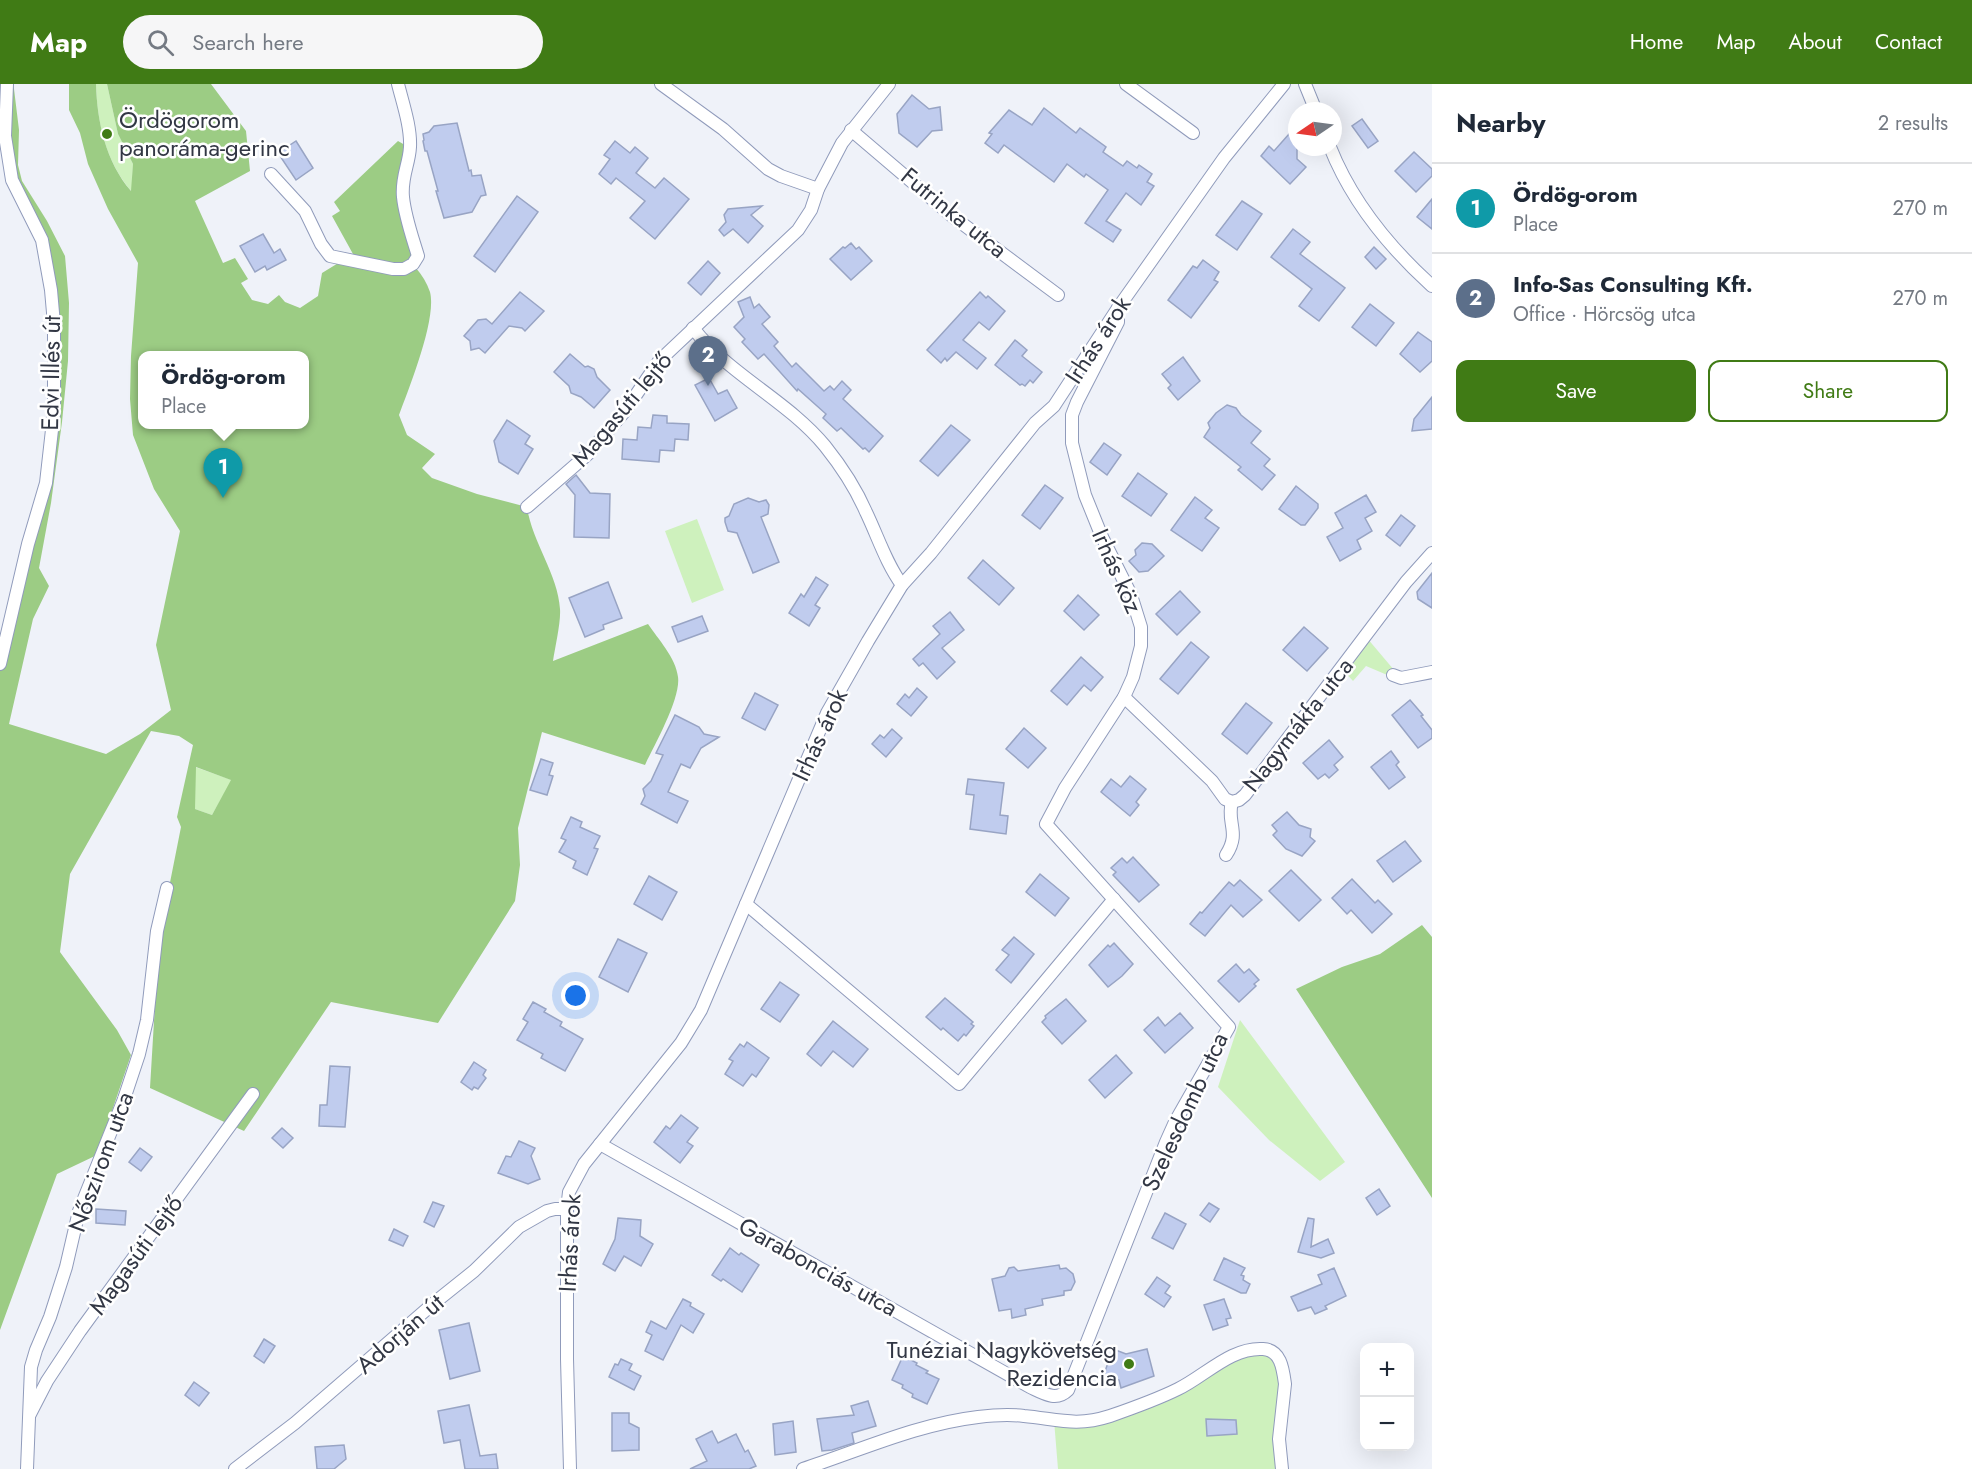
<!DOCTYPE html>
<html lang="en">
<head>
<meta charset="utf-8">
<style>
	body { margin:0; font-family:Jost,sans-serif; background:#f6f6f7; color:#1f2937 }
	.controls { position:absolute; right:18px; bottom:18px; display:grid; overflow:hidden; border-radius:12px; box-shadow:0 6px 24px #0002 }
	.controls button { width:54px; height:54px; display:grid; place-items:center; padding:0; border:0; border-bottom:2px solid #e0e1e3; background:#fff; color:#1f2937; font:30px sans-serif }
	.compass { position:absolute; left:1288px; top:18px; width:54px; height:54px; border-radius:50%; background:#fff; box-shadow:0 6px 24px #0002; rotate:257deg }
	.you { position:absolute; left:576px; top:912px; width:21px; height:21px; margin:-15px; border:4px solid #fff; border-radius:50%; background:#1a73e8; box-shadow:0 0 0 9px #1a73e833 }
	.badge { display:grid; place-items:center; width:39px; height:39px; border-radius:50%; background:#407b15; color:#fff; font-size:20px; font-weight:700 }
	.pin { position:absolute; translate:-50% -50px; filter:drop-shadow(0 2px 3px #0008) }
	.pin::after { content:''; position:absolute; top:32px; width:21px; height:18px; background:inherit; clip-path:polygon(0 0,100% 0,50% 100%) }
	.popup { position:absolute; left:138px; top:267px; width:171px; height:78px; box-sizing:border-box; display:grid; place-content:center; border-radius:12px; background:#fff; filter:drop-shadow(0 2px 4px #0005); font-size:20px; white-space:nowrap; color:#747a83 }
	.popup b { font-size:22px; color:#1f2937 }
	.popup::after { content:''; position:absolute; left:50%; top:100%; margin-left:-12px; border:12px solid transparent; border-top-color:#fff }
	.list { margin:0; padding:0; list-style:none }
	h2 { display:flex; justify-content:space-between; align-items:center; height:78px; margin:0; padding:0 24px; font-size:26px }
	h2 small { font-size:20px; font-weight:400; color:#747a83 }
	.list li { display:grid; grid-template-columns:39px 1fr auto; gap:18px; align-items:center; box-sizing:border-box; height:90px; padding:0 24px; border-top:2px solid #e0e1e3 }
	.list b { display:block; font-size:22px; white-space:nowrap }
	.list p { margin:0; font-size:20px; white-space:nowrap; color:#747a83 }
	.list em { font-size:20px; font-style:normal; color:#747a83 }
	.actions { display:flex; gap:12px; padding:18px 24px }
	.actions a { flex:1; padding:14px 0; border:2px solid #407b15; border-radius:12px; text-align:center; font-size:21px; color:#407b15 }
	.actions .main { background:#407b15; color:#fff }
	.icon { flex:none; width:33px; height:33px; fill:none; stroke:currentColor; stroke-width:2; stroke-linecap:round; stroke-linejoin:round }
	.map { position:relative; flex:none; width:1432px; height:1385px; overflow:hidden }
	header { display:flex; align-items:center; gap:36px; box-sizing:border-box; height:84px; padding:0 30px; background:#407b15; color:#fff }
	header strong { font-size:28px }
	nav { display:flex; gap:33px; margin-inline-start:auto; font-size:21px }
	.search { width:420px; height:54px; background:#f6f6f7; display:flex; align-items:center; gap:15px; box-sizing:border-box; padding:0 21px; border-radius:33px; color:#747a83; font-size:22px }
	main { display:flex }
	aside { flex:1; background:#fff }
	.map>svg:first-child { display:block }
</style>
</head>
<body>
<header>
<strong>Map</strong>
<div class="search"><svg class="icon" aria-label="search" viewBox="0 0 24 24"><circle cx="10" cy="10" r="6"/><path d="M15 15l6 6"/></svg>Search here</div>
<nav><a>Home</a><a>Map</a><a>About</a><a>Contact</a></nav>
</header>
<main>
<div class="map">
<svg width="1432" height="1385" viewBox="0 0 1432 1385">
	<rect width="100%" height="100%" fill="#eff2f9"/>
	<g fill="#cef1bd">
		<path d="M96,0H107L118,50L133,80L132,108C106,78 97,39 96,0Z"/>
		<path d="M697,435L724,506L692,519L665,447Z"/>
		<path d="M1367,554L1394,586L1392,593L1366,582L1353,597L1344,587Z"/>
		<path d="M195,683L232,696L212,731L195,725Z"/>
		<path d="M1240,936L1345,1078L1320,1097L1269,1056L1218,1003Z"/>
		<path d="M1249,1265L1278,1273L1282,1385H1058L1054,1336L1110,1332Z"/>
	</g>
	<g fill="#9ccc84" fill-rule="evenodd">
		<path d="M6,0H13L14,5L19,46L18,81L22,97L47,137L65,172L69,219L68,277L62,338L51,419L39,484L49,502L33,535L9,640L106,670L140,650L171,626L156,561L180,447L154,405L133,351L130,315L131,272L138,179L108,125L88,80L80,49L69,26V0H96C97,38 106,78 131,107L133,80L118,50L107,0H211L246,47L250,87L195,117L223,179L235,174L248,195L241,199L252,216L268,220L279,211L285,218L300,224L318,212L322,189L353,170L332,132L340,127L334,118L398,57L410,64L403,91L416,184C422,191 427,199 430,208C437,235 409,304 399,331L407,351L435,370L422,384L432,394L477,410L527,423C532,458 558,490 560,525C561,538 555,563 553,577L648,540C658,555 676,574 678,593C681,614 655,660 645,681L542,648L518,744L520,781L515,817L438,939L331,918L244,1047L150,1004L159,854L181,743L177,733L193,661L179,652L151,647L70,790L60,868L117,946L131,971L97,1071L57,1090L0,1246V580L46,399L54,240L42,156L12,96ZM142,272H304V340H142ZM196,683L231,696L212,731L195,725Z"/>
		<path d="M1422,841L1432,853V1114L1296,905L1342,883L1380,870Z"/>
	</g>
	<g fill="#c0ccee" stroke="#98a4c4" stroke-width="1.5">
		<path d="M912,11L929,25L940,23L942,46L932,47L917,63L899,49L897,30Z"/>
		<path d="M1044,24L1076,49L1080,44L1106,63L1103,68L1123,82L1127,77L1137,84L1139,81L1152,90L1147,98L1154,102L1141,121L1126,109L1106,137L1121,146L1113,158L1085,139L1108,106L1086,90L1084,93L1067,80L1054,98L1004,61L998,69L985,59L992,50L989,49L1009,26L1032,41Z"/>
		<path d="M1362,35L1378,57L1368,64L1352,42Z"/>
		<path d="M457,39L469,87L471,86L472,92L481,91L486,111L481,112L472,128L444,134L436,107H438L427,67H425L423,57L424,56L423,50L429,48L434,42Z"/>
		<path d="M1297,41V75L1306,83L1290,100L1261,72L1269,62L1274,67Z"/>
		<path d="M296,57L313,84L296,96L278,69Z"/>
		<path d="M615,57L630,69L635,63L648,74L636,89L655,104L664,94L689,115L655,155L630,134L645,117L616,94L611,100L599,90L610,75L604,71Z"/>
		<path d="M1414,68L1432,85V92L1416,108L1395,87Z"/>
		<path d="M517,112L538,128L495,188L474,172Z"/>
		<path d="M1432,115V145L1417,133Z"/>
		<path d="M1242,117L1262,130L1237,166L1216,151Z"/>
		<path d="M762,122L751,131L763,142L748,159L733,145L724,152L719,146L726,138L724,131L728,125Z"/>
		<path d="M1293,145L1310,158L1300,170L1345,204L1319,237L1299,222L1312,205L1271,173Z"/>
		<path d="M263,150L274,169L280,165L286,176L267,186L265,182L255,188L240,162Z"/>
		<path d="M851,159L856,165L859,163L872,177L851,196L830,175L843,163L845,164Z"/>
		<path d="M1374,163L1386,175L1376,185L1365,173Z"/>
		<path d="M1203,176L1219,188L1214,196L1218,198L1191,234L1168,216L1193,182L1197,184Z"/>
		<path d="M708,177L720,189L701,211L688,199Z"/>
		<path d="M520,208L544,227L525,247L522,244L509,242L485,269L479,264L471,266L470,257L464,252L478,236L486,235L492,240Z"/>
		<path d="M980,208L986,214L988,212L1005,227L989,246L979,238L963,256L986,274L977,285L956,268L947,277L945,274L941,279L927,266Z"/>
		<path d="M750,213L754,224L759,220L770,233L762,240L778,258L774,262L792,283L796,279L824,307L830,302L834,306L842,297L851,306L843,315L883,352L869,368L865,364L863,365L841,344L837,347L823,334L826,330L798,305L797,307L764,270L758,275L742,258L745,255L734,243L744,233L738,218Z"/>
		<path d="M1370,220L1394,239L1376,262L1352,243Z"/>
		<path d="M1418,248L1432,258V277L1420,288L1400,270Z"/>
		<path d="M1015,256L1027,266L1022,272L1042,288L1033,299L1030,296L1025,302L1022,300L1020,301L995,281Z"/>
		<path d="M570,270L585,283L588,282L594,285L597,293L610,306L594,324L581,313L571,309L569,302L554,288Z"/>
		<path d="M1183,273L1200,297L1178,316L1168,304L1171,301L1162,290Z"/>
		<path d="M709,294L718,310L727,306L737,324L715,337L695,301Z"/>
		<path d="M1432,313V345L1412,347L1414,335Z"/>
		<path d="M1227,321L1236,324L1241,331L1261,347L1251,359L1270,375L1264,382L1275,391L1262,406L1238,386L1241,383L1204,353L1210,344L1208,339L1216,329Z"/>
		<path d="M653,331L667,332V339L689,340L688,356L675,355L674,367L660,366L659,378L622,375L623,355L637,356L638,343L651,344Z"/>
		<path d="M507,336L530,352L525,360L533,365L518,390L499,378L494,357Z"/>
		<path d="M951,341L970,356L938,392L920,377Z"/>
		<path d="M1104,359L1121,371L1107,391L1090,378Z"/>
		<path d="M1138,389L1167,410L1151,432L1122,412Z"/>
		<path d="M576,391L590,409L610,410L609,454L574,453L575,411L566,400Z"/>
		<path d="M1045,401L1063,414L1040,445L1022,431Z"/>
		<path d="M1296,402L1318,420V424L1305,441H1301L1279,425Z"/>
		<path d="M1366,411L1376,428L1365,434L1372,447L1357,456L1361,465L1340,477L1327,453L1343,444L1335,429Z"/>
		<path d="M1195,413L1212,426L1205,434L1219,444L1202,467L1171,446Z"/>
		<path d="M748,414L759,418L766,416L769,421L768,430L761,433L779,478L753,489L737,449L728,447L725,438V434L729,432L734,420Z"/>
		<path d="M1401,431L1415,442L1400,462L1386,451Z"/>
		<path d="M1142,459L1152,460L1164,472L1148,487L1139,488L1129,477L1136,471L1135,466Z"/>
		<path d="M983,476L1014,504L999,521L968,494Z"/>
		<path d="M1432,489V524L1418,515L1417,508Z"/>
		<path d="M816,493L828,501L815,521L820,524L809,542L789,529L801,510L804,513Z"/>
		<path d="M608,498L622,534L603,541L604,545L585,553L569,514Z"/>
		<path d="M1180,507L1200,528L1177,551L1156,530Z"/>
		<path d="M1078,511L1099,531L1084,546L1064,527Z"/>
		<path d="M950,528L964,546L942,564L955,578L937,595L923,579L919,582L913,575L940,550L933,542Z"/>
		<path d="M702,532L708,547L678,558L672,543Z"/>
		<path d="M1304,543L1328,564L1307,587L1283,566Z"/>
		<path d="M1191,558L1209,573L1178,610L1160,595Z"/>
		<path d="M1081,573L1103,593L1091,607L1084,601L1067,621L1051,607Z"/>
		<path d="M917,604L927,613L911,632L897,620L905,610L909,614Z"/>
		<path d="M755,609L778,621L765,646L742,634Z"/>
		<path d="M1410,616L1423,631L1421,632L1432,646V654L1418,664L1392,631Z"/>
		<path d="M1246,619L1272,639L1247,670L1222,650Z"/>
		<path d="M675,631L699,643L704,650L719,653L701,664L690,684L681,680L668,708L688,717L677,739L641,720L645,712L643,705L651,697L663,671L656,669Z"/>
		<path d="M1024,644L1046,664L1028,684L1006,665Z"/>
		<path d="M892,645L902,654L886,673L872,660L880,651L884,654Z"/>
		<path d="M1329,656L1343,673L1334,681L1338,686L1329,694L1325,690L1318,695L1303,679Z"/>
		<path d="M1391,667L1399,678L1396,681L1405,693L1389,705L1371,683Z"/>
		<path d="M541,675L553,679L549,691L553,692L547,711L530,706Z"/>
		<path d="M1130,692L1146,705L1136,718L1139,721L1130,732L1101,708L1111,695L1121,703Z"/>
		<path d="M968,695L1004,699L1000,731L1008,732L1006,750L970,745L974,711L966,710Z"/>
		<path d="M1287,728L1299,741L1311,745L1310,753L1315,757L1302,772L1286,765L1273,751L1277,747L1272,741Z"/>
		<path d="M571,733L582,738L580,743L600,752L594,764L598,765L587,791L573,784L576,777L559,768L566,756L561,754Z"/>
		<path d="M1405,757L1421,777L1393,798L1377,777Z"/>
		<path d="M1133,773L1159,801L1139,818L1113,791L1116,788L1111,784L1122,774L1127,779Z"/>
		<path d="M1291,786L1321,816L1299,837L1269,807Z"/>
		<path d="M1040,790L1069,814L1055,832L1026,808Z"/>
		<path d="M649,792L677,808L662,836L634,820Z"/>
		<path d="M1352,795L1375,819L1378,816L1392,830L1372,849L1351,826L1347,830L1332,814Z"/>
		<path d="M1240,796L1262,816L1243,833L1231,821L1205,852L1190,840L1200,828L1202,829L1229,798L1234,802Z"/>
		<path d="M1014,853L1034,870L1011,899L996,886L1009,871L1002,866Z"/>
		<path d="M618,855L647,869L628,908L599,893Z"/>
		<path d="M1114,859L1133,880L1122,892L1108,903L1089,881L1108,861L1110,863Z"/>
		<path d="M1236,880L1244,889L1249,885L1259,896L1254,900L1256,902L1239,918L1218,897Z"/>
		<path d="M780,898L799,911L780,938L761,925Z"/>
		<path d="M945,914L973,938L971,940L974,942L966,952L964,950L958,957L943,944L941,946L926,933Z"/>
		<path d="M1066,915L1086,937L1062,960L1042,938L1046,934L1045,932Z"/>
		<path d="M533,918L546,925L544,928L562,938L560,942L583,955L565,987L541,974L543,970L517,956L528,938L523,935Z"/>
		<path d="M1180,929L1193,944L1165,969L1144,946L1158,933L1165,942Z"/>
		<path d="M833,937L868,965L853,983L833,967L821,982L807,970Z"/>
		<path d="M747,958L769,974L756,993L752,990L743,1002L725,990L733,977L729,975L740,960L744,963Z"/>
		<path d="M1116,971L1132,989L1105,1014L1089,996Z"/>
		<path d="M474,978L486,986L483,991L486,994L478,1005L474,1003L472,1006L461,998Z"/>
		<path d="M330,982L350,983L345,1043L319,1042L320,1021H327Z"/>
		<path d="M681,1031L698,1044L687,1058L693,1062L680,1079L654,1058L666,1042L670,1045Z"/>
		<path d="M282,1044L293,1054L283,1064L272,1054Z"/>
		<path d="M519,1057L535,1064L531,1072L540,1095L528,1100L498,1089L506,1072L511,1073Z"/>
		<path d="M140,1064L152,1073L141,1087L129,1078Z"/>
		<path d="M1379,1105L1390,1122L1377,1131L1366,1114Z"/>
		<path d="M433,1118L444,1122L434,1143L424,1138Z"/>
		<path d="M1209,1119L1219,1125L1210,1138L1200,1131Z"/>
		<path d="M96,1125L126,1127L125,1141L96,1139Z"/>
		<path d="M1165,1129L1186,1140L1173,1165L1152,1154Z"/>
		<path d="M618,1134L641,1136L640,1152L653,1160L641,1182L624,1172L615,1187L603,1180L615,1155Z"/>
		<path d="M1308,1134L1314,1135L1311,1163L1328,1155L1334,1169L1321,1174L1298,1168Z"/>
		<path d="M394,1145L408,1152L403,1162L389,1156Z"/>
		<path d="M730,1164L739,1171L741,1169L759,1181L742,1208L723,1195L721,1197L712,1191Z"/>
		<path d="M1224,1174L1245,1184L1241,1191L1244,1192L1243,1196L1250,1200L1246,1209H1241L1214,1196Z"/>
		<path d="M1059,1181L1060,1185L1066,1184L1073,1190L1075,1198L1071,1206L1064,1207V1211L1042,1215L1043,1221L1025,1225L1026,1231L1012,1234L1011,1225L999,1227L992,1195L1005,1192L1009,1184L1014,1183L1018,1187Z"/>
		<path d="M1334,1184L1346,1212L1325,1222L1327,1225L1315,1230L1311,1223L1298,1227L1291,1213L1322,1200L1318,1191Z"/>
		<path d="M1157,1193L1170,1202L1165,1209L1171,1213L1164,1223L1145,1210Z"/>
		<path d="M683,1215L691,1219L690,1222L704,1230L693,1249L681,1241L663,1276L645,1267L652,1251L646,1248L651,1237L666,1245Z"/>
		<path d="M1224,1215L1231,1234L1226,1235L1228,1241L1213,1246L1204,1221Z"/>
		<path d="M469,1239L480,1287L450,1295L439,1246Z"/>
		<path d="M264,1255L275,1262L264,1279L254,1272Z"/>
		<path d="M1113,1265L1126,1270L1147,1265L1154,1292L1121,1304L1119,1296L1104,1290Z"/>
		<path d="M903,1272L917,1279L916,1281L928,1287L926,1289L939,1295L927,1320L912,1313L913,1310L902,1304L903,1301L892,1296Z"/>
		<path d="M621,1275L632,1280L629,1286L641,1292L634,1306L609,1293L615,1280L618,1281Z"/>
		<path d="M194,1298L209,1309L199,1322L185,1311Z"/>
		<path d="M868,1317L876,1342L852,1349L854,1359L832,1366L822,1367L817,1335L854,1331L851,1322Z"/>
		<path d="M469,1321L480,1372L496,1370L498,1385H465L460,1356L444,1359L438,1327Z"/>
		<path d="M612,1329H629V1339L639,1344V1366L612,1367Z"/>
		<path d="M1206,1335L1236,1336L1237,1350L1207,1352Z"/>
		<path d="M793,1337L796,1368L775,1371L773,1340Z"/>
		<path d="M712,1347L718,1359L736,1350L745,1368L748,1366L756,1382L749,1385H690L707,1377L696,1355Z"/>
		<path d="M344,1361L346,1375L334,1385H317L315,1363Z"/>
	</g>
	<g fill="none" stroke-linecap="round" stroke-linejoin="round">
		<g stroke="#909bbb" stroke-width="14">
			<g id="street">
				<path d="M661,0L723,45L768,85L781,92L818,105"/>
				<path d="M1126,0L1193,49"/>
				<path d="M1305,0L1316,27"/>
				<path d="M851,46L952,132L1058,211"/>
				<path d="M1330,63C1351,116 1390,164 1432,202"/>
				<path d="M271,90L305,127L321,160L330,172L393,185H404L413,180L418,172C412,152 405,133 403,113C401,93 409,81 410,63C411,43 403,20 398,0"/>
				<path d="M693,244C729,291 787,316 825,362C841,382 856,405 866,428C878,453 886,479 902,501"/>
				<path d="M527,423L588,370L625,327L659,277L798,146L811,126L818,105L842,59L889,0"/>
				<path d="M0,580L28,460L46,399L54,328V240L51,206L42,156L12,96L5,52L7,0"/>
				<path d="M1393,591L1401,594L1432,588"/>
				<path d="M1124,613L1212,697L1225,715L1232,718L1239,716L1245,711L1406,498L1432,469"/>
				<path d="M1226,771C1241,748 1226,739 1232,718"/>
				<path d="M746,820L959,1000L1114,815"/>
				<path d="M600,1060L1030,1303C1043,1309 1056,1318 1068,1306L1166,1058L1175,1038L1229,943L1046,740L1065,704L1124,613L1133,593L1141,562V543L1131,511L1102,453L1085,411L1072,359V331L1077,318L1118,238V224"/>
				<path d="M30,1330L47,1297L80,1247L253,1010"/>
				<path d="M27,1385L31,1283L36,1266L50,1233L66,1183L79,1127L124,1015L139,970L147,936L157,847L167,804"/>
				<path d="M235,1385L295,1339L434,1219L474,1187L519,1143L547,1127L555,1125H567"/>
				<path d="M570,1385L567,1275V1125L569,1108L584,1080L681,959L701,926L827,629L868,557L902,501L931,469L1035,339L1054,322L1118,224L1224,74L1284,0"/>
				<path d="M803,1385C861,1366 918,1340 978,1333C994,1331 1009,1330 1024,1332C1057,1335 1076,1343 1110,1332C1133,1324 1156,1316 1178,1305C1205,1292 1231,1263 1263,1265C1281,1266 1283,1285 1285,1300L1279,1355L1282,1385"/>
			</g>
		</g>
		<use href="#street" stroke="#fff" stroke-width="12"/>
	</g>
	<g fill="#407b15" stroke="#fff" stroke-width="2">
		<circle cx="107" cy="50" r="6"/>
		<circle cx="1129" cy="1280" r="6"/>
	</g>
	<g text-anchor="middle" stroke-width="5" stroke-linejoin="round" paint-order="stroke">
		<g font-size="24" fill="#323744" stroke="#fff" text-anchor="start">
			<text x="119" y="44">Ördögorom<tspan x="119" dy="28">panoráma-gerinc</tspan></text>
			<text x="1117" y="1274" text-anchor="end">Tunéziai Nagykövetség<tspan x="1117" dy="28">Rezidencia</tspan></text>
		</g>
		<g font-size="24" fill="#323744" stroke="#fff">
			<text transform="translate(954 129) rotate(39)" y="8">Futrinka utca</text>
			<text transform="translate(1098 256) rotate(-57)" y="8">Irhás árok</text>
			<text transform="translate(51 289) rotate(-89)" y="8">Edvi Illés út</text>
			<text transform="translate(622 325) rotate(-50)" y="8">Magasúti lejtő</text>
			<text transform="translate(1117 487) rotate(66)" y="8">Irhás köz</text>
			<text transform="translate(1298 641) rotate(-52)" y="8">Nagymákfa utca</text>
			<text transform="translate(820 651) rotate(-65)" y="8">Irhás árok</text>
			<text transform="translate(1185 1028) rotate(-65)" y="8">Szelesdomb utca</text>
			<text transform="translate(101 1078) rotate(-70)" y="8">Nőszirom utca</text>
			<text transform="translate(570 1159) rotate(-87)" y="8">Irhás árok</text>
			<text transform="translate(136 1171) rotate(-54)" y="8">Magasúti lejtő</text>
			<text transform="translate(818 1183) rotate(29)" y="8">Garabonciás utca</text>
			<text transform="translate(400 1250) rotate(-41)" y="8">Adorján út</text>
		</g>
	</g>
</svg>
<div class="controls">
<button>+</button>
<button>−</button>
</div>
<svg class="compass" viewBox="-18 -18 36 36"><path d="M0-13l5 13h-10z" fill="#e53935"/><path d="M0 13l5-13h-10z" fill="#747a83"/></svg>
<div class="you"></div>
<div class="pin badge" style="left:223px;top:414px;background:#0f9aa8">1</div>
<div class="popup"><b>Ördög-orom</b>Place</div>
<div class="pin badge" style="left:708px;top:302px;background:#5c6f8a">2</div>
</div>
<aside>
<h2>Nearby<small>2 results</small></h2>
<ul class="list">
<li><span class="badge" style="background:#0f9aa8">1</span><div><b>Ördög-orom</b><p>Place</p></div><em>270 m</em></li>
<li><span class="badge" style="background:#5c6f8a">2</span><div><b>Info-Sas Consulting Kft.</b><p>Office · Hörcsög utca</p></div><em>270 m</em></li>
</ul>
<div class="actions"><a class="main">Save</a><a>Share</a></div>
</aside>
</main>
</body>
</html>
